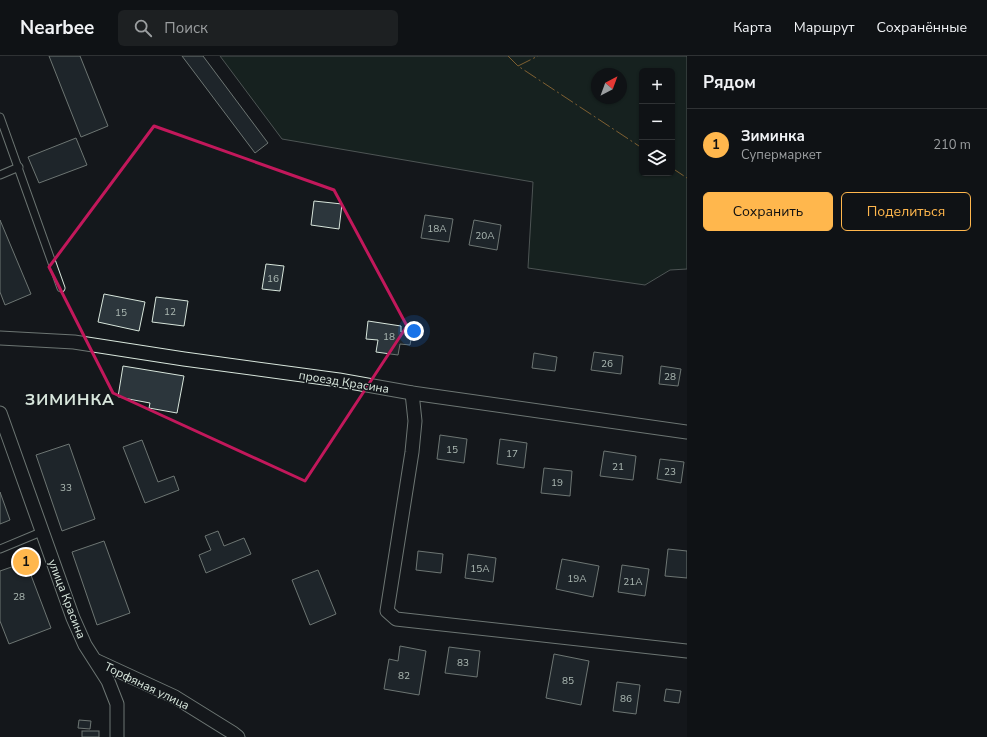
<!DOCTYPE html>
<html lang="ru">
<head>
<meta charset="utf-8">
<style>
	body { margin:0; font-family:"Nunito Sans",sans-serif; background:#1d2022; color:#f1f3f6 }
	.controls { position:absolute; right:12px; top:12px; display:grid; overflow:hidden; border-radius:6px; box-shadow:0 1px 3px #0004 }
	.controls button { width:36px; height:36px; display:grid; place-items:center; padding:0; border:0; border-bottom:1px solid #2f3234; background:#0f1215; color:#f1f3f6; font:20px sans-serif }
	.compass { position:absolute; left:591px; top:12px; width:36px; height:36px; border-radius:50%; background:#0f1215; box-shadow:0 1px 3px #0004; rotate:41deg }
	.you { position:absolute; left:414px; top:275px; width:14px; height:14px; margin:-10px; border:3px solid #fff; border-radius:50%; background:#1a73e8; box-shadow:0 0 0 6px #1a73e833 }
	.badge { display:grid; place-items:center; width:26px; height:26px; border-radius:50%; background:#ffb74d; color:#111; font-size:13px; font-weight:700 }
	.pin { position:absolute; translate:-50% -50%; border:2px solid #fff; box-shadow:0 1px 4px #0006 }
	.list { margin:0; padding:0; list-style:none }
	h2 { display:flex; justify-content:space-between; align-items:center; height:52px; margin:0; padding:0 16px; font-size:17px }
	h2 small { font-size:13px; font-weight:400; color:#9b9ea0 }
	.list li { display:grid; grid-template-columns:26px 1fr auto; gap:12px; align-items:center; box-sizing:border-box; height:72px; padding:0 16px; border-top:1px solid #2f3234 }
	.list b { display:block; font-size:15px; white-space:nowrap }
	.list p { margin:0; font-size:13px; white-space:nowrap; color:#9b9ea0 }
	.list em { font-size:13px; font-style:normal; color:#9b9ea0 }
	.actions { display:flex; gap:8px; padding:12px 16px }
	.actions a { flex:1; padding:9px 0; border:1px solid #ffb74d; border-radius:6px; text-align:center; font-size:14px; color:#ffb74d }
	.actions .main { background:#ffb74d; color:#111 }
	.icon { flex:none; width:22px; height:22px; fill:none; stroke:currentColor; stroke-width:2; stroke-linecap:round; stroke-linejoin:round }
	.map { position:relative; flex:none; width:687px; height:681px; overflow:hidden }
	header { display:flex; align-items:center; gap:24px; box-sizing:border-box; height:56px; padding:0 20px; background:#0f1215; border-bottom:1px solid #2f3234 }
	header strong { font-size:19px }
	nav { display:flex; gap:22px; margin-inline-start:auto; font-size:14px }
	.search { width:280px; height:36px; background:#1d2022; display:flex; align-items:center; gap:10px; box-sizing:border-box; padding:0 14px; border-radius:6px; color:#9b9ea0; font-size:15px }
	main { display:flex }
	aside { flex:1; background:#0f1215 }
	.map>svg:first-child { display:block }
</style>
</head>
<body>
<header>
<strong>Nearbee</strong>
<div class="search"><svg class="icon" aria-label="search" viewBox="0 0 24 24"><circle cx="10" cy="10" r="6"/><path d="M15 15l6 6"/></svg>Поиск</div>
<nav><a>Карта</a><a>Маршрут</a><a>Сохранённые</a></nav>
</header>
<main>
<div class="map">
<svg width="687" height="681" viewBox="0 0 687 681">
	<rect width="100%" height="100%" fill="#14181c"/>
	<path fill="#1a2d24" stroke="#939e99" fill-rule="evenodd" d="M220,0H687V213L670,214L645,229L528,212L533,126L282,83ZM642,15H672V117H642ZM597,18H621V42H597Z"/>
	<g fill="#2c363c" stroke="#d8e6dc">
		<path d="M49,0H80L108,70L81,81Z"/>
		<path d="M182,0H203L268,87L255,97Z"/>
		<path d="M76,82L87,109L39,127L28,101Z"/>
		<path d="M314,145L342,148L339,173L311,169Z"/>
		<path d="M425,159L453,163L449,186L421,182Z"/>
		<path d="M0,164L31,238L5,249L0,236Z"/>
		<path d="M474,164L501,169L497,194L469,189Z"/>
		<path d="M266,208L284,210L280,235L262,233Z"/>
		<path d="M104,238L145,246L139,275L98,266Z"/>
		<path d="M156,241L188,245L184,270L152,266Z"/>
		<path d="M368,265L401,270V276L412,278L410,289L400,288L398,299L376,296L378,284L366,283Z"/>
		<path d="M594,296L623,300L621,318L591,314Z"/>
		<path d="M534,297L557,301L555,315L532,312Z"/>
		<path d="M123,310L184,320L177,357L149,352L150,347L118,341Z"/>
		<path d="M661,310L681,313L678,330L659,328Z"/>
		<path d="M440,379L467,383L464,407L437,403Z"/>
		<path d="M500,383L527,387L524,412L497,408Z"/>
		<path d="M142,384L158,426L174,420L179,434L145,447L123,391Z"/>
		<path d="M69,388L95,463L62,475L36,399Z"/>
		<path d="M604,395L636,400L633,424L600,420Z"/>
		<path d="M660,403L684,406L681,427L657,423Z"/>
		<path d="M544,412L572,415L570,440L541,437Z"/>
		<path d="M0,436L10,464L0,468Z"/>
		<path d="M218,475L224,490L244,482L251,498L206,517L199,499L211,494L205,480Z"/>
		<path d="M104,485L130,557L97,569L72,496Z"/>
		<path d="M668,493L687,495V522L665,520Z"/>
		<path d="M418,495L443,498L441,517L416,514Z"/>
		<path d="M468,498L496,502L493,526L465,522Z"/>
		<path d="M562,503L599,510L593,541L556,533Z"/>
		<path d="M26,506L51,572L9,588L0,565V515Z"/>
		<path d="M622,509L649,513L645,540L618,536Z"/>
		<path d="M318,514L336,558L310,569L292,524Z"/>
		<path d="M400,590L426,595L419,639L384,633L389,603L398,605Z"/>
		<path d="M449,591L480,595L477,621L445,617Z"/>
		<path d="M554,598L589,605L581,649L546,642Z"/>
		<path d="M617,626L640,629L636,658L613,655Z"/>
		<path d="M666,633L681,635L679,647L664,645Z"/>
		<path d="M79,664L91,665L90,673L78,672Z"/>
		<rect x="82" y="675" width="17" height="6"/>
	</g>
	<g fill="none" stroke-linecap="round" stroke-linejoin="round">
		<g stroke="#d8e6dc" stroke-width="9">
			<g id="lane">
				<path d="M0,61L61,232"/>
				<path d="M0,119L19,111"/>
				<path d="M0,493L41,476"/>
			</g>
		</g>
		<g stroke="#d8e6dc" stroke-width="15">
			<g id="street">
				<path d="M0,282L74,286L184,303L339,324L412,337L687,376"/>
				<path d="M412,337L415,365L412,396L387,555L396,563L687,595"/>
				<path d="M0,357L73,562L85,589L108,625L117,648V681"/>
				<path d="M97,605L175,641L233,677L238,681"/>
			</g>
		</g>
		<use href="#lane" stroke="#14181c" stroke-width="7"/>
		<use href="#street" stroke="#14181c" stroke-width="13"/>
		<g stroke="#ffb74d" stroke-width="1" stroke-dasharray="14 3 2 3" stroke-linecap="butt">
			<path d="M508,0L518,10L642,92"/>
			<path d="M518,10L538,0"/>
			<path d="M672,112L687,122"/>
		</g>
	</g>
	<path d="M0 0H687V681H0ZM154,70L334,134L407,270L305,425L113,337L49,211Z" fill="#14181c" fill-opacity=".55" fill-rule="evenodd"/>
	<path fill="none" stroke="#c2185b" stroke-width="3" stroke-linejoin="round" d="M154,70L334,134L407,270L305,425L113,337L49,211Z"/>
	<g text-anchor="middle" stroke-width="3" stroke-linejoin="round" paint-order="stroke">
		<g font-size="10" fill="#adbab4">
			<text x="437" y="176">18А</text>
			<text x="485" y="183">20А</text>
			<text x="273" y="226">16</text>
			<text x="170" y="259">12</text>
			<text x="121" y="260">15</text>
			<text x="389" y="284">18</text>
			<text x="607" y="311">26</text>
			<text x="670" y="324">28</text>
			<text x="452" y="397">15</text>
			<text x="512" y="401">17</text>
			<text x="618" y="414">21</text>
			<text x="670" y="419">23</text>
			<text x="557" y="430">19</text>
			<text x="66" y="435">33</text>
			<text x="480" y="516">15А</text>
			<text x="577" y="526">19А</text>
			<text x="633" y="529">21А</text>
			<text x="19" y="544">28</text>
			<text x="463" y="610">83</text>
			<text x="404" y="623">82</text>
			<text x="568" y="628">85</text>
			<text x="626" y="646">86</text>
		</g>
		<g font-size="12" fill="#d8e6dc" stroke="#14181c">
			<text transform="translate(344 326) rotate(9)" y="4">проезд Красина</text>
			<text transform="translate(67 543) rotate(69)" y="4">улица Красина</text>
			<text transform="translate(147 630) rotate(26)" y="4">Торфяная улица</text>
		</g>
		<g font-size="16" font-weight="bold" letter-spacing="1" fill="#d8e6dc" stroke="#14181c">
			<text x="70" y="349">ЗИМИНКА</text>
		</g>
	</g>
</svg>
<div class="controls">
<button>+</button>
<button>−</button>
<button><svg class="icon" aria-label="layers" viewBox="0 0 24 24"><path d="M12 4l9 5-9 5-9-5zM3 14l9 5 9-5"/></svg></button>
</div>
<svg class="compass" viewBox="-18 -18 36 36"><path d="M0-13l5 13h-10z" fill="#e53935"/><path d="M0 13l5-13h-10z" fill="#9b9ea0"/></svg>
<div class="you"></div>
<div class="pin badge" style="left:26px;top:506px">1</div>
</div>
<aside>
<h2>Рядом<small></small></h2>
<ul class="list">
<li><span class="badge">1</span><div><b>Зиминка</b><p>Супермаркет</p></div><em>210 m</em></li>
</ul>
<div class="actions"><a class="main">Сохранить</a><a>Поделиться</a></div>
</aside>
</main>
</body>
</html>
